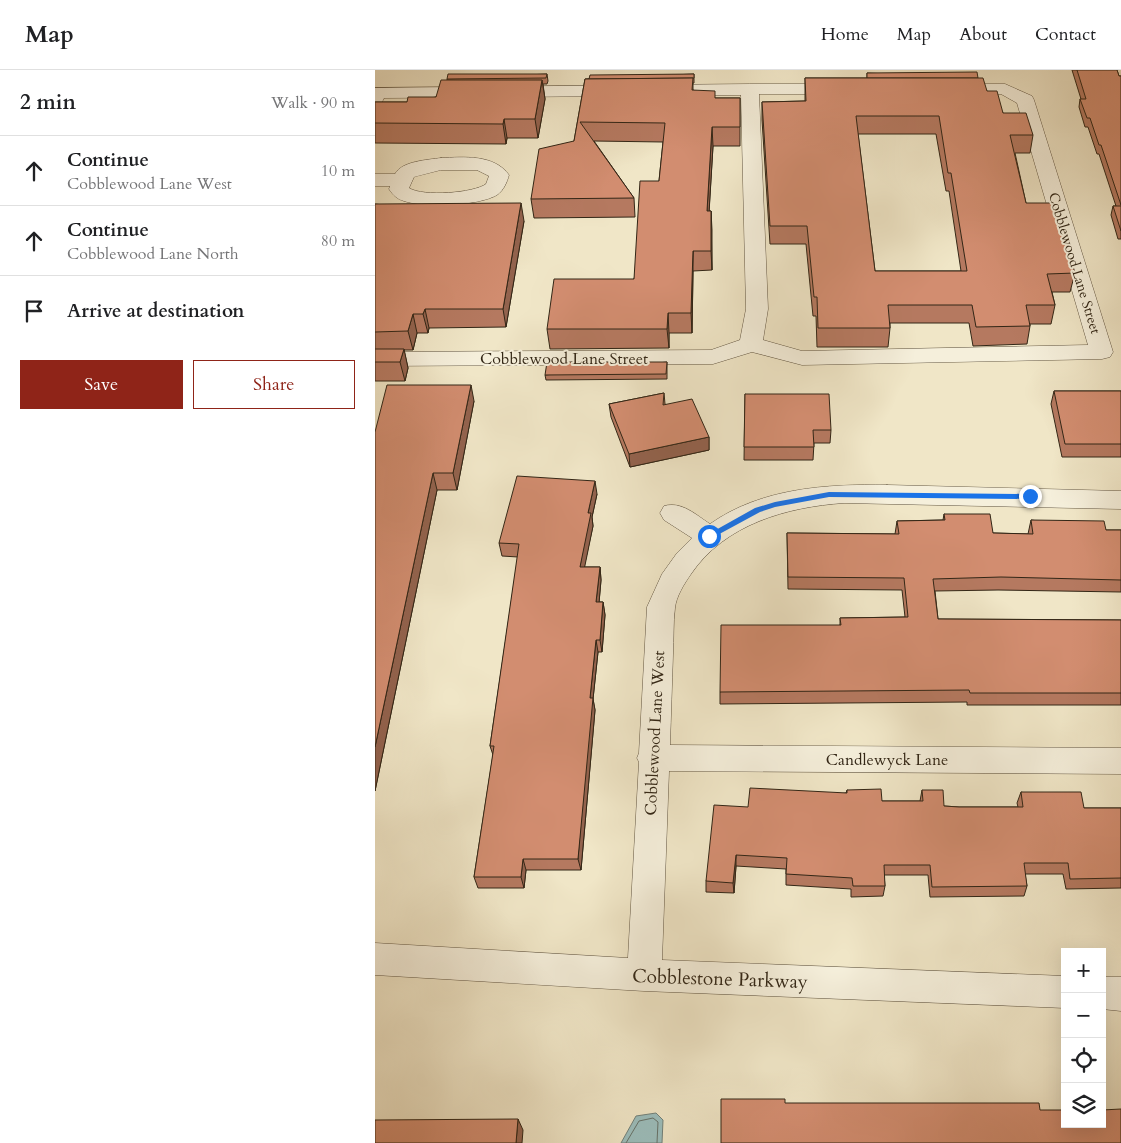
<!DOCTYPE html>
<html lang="en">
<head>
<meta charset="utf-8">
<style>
	body { margin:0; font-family:Cardo,serif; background:#f2f2f2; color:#202124 }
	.controls { position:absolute; right:15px; bottom:15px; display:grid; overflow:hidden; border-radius:0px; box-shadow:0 5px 20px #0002 }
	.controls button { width:45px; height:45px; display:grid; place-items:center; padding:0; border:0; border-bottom:1px solid #e0e0e0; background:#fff; color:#202124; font:25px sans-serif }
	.stop { position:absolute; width:15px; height:15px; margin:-11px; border:4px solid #1a73e8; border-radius:50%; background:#fff }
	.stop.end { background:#1a73e8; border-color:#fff; box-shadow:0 1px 5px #0008 }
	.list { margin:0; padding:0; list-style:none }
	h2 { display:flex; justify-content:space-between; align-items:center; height:65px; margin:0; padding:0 20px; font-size:21px }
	h2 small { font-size:16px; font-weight:400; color:#757577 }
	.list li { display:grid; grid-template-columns:32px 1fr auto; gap:15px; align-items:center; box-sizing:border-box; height:70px; padding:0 20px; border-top:1px solid #e0e0e0 }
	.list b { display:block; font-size:19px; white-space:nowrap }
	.list p { margin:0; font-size:16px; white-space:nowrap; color:#757577 }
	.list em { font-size:16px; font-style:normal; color:#757577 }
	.actions { display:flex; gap:10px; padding:15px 20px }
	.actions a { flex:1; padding:11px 0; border:1px solid #8f2418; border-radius:0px; text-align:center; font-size:18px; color:#8f2418 }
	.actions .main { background:#8f2418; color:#fff }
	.icon { flex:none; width:28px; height:28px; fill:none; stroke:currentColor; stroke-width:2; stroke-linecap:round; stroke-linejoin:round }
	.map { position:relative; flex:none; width:746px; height:1073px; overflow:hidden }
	header { display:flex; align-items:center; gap:30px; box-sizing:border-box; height:70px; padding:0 25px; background:#fff; border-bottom:1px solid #e0e0e0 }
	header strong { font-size:24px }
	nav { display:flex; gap:28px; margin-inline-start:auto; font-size:18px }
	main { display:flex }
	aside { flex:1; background:#fff }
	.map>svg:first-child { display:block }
</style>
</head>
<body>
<header>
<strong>Map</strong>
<nav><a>Home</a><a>Map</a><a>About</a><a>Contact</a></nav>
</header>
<main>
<aside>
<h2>2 min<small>Walk · 90 m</small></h2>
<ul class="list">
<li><svg class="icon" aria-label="ahead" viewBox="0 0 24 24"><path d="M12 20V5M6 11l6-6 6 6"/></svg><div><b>Continue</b><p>Cobblewood Lane West</p></div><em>10 m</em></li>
<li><svg class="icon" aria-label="ahead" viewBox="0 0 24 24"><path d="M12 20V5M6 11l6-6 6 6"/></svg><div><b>Continue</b><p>Cobblewood Lane North</p></div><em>80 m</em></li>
<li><svg class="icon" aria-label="arrive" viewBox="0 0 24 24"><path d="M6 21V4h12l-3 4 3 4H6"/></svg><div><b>Arrive at destination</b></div></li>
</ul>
<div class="actions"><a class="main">Save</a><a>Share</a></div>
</aside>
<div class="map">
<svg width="746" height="1073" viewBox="0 0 746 1073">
	<rect width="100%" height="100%" fill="#f0e6c7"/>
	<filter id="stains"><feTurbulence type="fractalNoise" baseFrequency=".004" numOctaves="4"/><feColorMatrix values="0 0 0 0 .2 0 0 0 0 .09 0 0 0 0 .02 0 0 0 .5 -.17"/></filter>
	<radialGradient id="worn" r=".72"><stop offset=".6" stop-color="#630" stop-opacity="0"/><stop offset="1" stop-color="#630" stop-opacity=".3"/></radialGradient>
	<path fill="#9cbebc" stroke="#72817a" d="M281,1043L288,1050L287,1073H246L261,1046Z"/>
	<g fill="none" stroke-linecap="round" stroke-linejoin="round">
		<path stroke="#677269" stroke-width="1" d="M251,1073L264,1051L278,1048L283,1052L282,1073"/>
		<g stroke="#625642" stroke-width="1">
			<g id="minor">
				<path d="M375,14H466L472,15L475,19L472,23L466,24H384L393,239L388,270L427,281L713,275L642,33L626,24H574L568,23L565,19L568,15L574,14H630L657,26L659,30L738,282L735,287L727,289L427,295L377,282L338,294L0,296V282L336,280L365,270L371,239L366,25L9,28L7,32L0,34V18Z"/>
				<path d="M66,88C89,87 119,84 134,105C132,112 129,120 122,125C103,136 49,138 29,131C22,129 18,125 14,119L15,116H0V104H20C27,91 52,90 66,88ZM66,100H102L114,106L111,114C99,123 48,127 34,118L39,107Z"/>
				<path d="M512,415L746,421V439L469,433C412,437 350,454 316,504C309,514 301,527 300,538C298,553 299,569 298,584C297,615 296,645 295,675L746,678V704L294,701L287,890L690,906V938L269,921L0,905V873L253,888L264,692L262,688L264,683L272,537L287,504L302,483L317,468L289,450L285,443L289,436C307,431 321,445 335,454C386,418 451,414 512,415Z"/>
				<path d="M727,907H746V941L727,939Z"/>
			</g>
		</g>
		<use href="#minor" fill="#f5efdb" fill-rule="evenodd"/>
	</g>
	<g fill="#b57960" stroke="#322616" fill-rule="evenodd">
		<path d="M697,0H742L744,6H746V169H743L736,145L738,136H741L724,84H722L713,57H710L704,37L705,29H706Z"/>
		<path d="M492,3L603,8L612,21L628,43L658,65L655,83H640L651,133L700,203L695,222H677L680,235L676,254H655V256L652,274L598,276L594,253H515V258L513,277H442L441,246H438L431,174H395L387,50V32L430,31V8H492ZM483,64H561L571,121H574L586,201H500Z"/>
		<path d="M172,4L173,11L172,14H168L170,29L163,68H132L131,74L0,73V32H32L61,27L72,10V9Z"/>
		<path d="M319,4V13H318V20L340,28H365V76H338L334,141H336L337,200L318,201L317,263H294V278L175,279L172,259L259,209L284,111L288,72L219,71L259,128L260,147L159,148L156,129L199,71L210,9Z"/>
		<path d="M0,134L149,151L131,257L54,258L53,263H42L38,280H29L33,298L30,311H0Z"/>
		<path d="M292,292V309L171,310L170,305Z"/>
		<path d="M679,321H746V387H687L676,334Z"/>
		<path d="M289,323L290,334L334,367V380L255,397L236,347L234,334Z"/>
		<path d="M370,324L456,360L455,373H439L438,390H369Z"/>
		<path d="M99,331L82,420H62L0,721V362Z"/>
		<path d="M222,424L217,447L218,456L209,497H225L226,510L224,532H228L230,545L227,582H223L218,629L220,640L206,800H151L149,818H103L99,807L118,685L115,676L143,487L127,486L124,473Z"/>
		<path d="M569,444L618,463L653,464L656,450L731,460H746V522L623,520L560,521L563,549L746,550V635H592V632L345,634V622L465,555V548L530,547L527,520L413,519L412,463L520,464L522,451L568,450Z"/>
		<path d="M472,720L507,731H545L547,720L569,736L584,737H643L642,733L646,722L709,738H746V818L691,819L688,804H650L652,816L649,826L555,827L553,805H509L510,816L508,826L476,827V819L411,815V799L361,796L359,823L331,822V811L373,737L471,723Z"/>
	</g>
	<g fill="#93634e" stroke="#322616">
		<path d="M167,10L170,29L163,68L160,49Z"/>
		<path d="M129,49L132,68L131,74L128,54Z"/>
		<path d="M337,57L338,76L333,160L332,141Z"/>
		<path d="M146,133L149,151L131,257L128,239Z"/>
		<path d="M336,141L337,160V200L336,181Z"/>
		<path d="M318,181V201L317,263L316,243Z"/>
		<path d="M50,239L54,258L53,263L48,244Z"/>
		<path d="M293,243L294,263V278L292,259Z"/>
		<path d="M38,244L42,263L38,280L33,261Z"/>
		<path d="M29,279L33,298L30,311L25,292Z"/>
		<path d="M96,315L99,331L82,420L78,403Z"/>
		<path d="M334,367V380L255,397L254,384Z"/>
		<path d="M58,403L62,420L0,721V677Z"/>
		<path d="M220,411L222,424L217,447L218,456L207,510L205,497L213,443Z"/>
		<path d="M225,497L226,510L223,545L221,532Z"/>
		<path d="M228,532L230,545L227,582L225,570Z"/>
		<path d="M221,570L223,582L218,629L220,640L206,800L203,789L215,628Z"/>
		<path d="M361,785V796L359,823L358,813Z"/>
		<path d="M148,789L151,800L149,818L146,807Z"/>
		<path d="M143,1049L148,1060L147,1073H141Z"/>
	</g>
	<g fill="#d28d70" stroke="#322616" fill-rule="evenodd">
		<path d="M702,0H742L744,6H746V135L726,75H724L715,48H712L705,29H711Z"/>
		<path d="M602,2L603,8H492V3Z"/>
		<path d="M73,4H172L171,8L72,9Z"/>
		<path d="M319,4V8L214,9L215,5Z"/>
		<path d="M318,8L317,20L340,21V28H365V57H337L332,141H336V181H318L316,243H293L292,259H172L179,209H259L265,111H284L290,53L205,52L259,128L156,129L164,79L199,71L210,9Z"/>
		<path d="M430,8H608L612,21H622L628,43H651L658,65H635L651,133H679L700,203L672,204L680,235H651L655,256L601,257L597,235H513L515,258H443L442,227H439L432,156H395L387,32L431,31ZM481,46H564L573,103H576L592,201H500Z"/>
		<path d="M66,10H167L160,49H129L128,54L0,53V32H32L33,27H61Z"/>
		<path d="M146,133L128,239H50L48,244H38L33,261L0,262V134Z"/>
		<path d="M738,136H746V161Z"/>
		<path d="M0,279H29L25,292H0Z"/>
		<path d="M172,292H292L291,304L170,305Z"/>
		<path d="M12,315H96L78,403H58L0,677V362Z"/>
		<path d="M679,321H746V374H690Z"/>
		<path d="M289,323L288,335L317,329L334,367L254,384L234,334Z"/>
		<path d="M370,324H454L456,360H438L439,377H369Z"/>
		<path d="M142,406L220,411L213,443H216L205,497H225L221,532H228L225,570H221L215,628H218L203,789H148L146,807H99L119,676H115L144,474L124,473Z"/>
		<path d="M569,444H615L618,463L658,464L656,450L729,451L731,460H746V510L626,507L558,509L563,549L746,550V623H595L594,620L345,622L346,555H466L465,548L533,547L529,508L413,507L412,463L524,464L522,451L570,450Z"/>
		<path d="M375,718L472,723V720L506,719L507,731H548L547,720H568L569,736L584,737H648L646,722H706L709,738H746V808L695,809L693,793H649L652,816L557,817L555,795H509L510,816H478L477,808L411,804L412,788L361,785L358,813L331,811L339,735L373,737Z"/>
		<path d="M346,1029H410V1033H664L665,1040H690V1054H727V1040L746,1039V1073H346Z"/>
		<path d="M143,1049L141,1073H0V1050Z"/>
	</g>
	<path fill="#1a73e8" d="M454,422L655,424L659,426L655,429L454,427L400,437L385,442L337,468L334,469L330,466L380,438L400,432Z"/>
	<g text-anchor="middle" stroke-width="4" stroke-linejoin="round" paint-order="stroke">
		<g font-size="14" fill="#322616" stroke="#f5efdb">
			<text transform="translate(700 193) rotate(73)" y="5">Cobblewood Lane Street</text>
		</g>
		<g font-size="16" fill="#322616" stroke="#f5efdb">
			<text x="189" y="294">Cobblewood Lane Street</text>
			<text transform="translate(279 663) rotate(-87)" y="6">Cobblewood Lane West</text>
			<text x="512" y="695">Candlewyck Lane</text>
		</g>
		<g font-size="19" fill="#322616" stroke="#f5efdb">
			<text transform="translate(345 908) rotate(2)" y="7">Cobblestone Parkway</text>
		</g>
	</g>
	<rect width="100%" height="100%" filter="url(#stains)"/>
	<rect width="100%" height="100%" fill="url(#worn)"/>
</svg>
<div class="controls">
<button>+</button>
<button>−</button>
<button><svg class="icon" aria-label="locate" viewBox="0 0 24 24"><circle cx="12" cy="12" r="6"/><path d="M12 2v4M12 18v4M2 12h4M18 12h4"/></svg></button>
<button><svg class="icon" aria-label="layers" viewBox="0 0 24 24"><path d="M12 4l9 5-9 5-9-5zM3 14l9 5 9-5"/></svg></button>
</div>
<div class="stop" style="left:334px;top:466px"></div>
<div class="stop end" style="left:655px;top:426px"></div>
</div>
</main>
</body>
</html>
